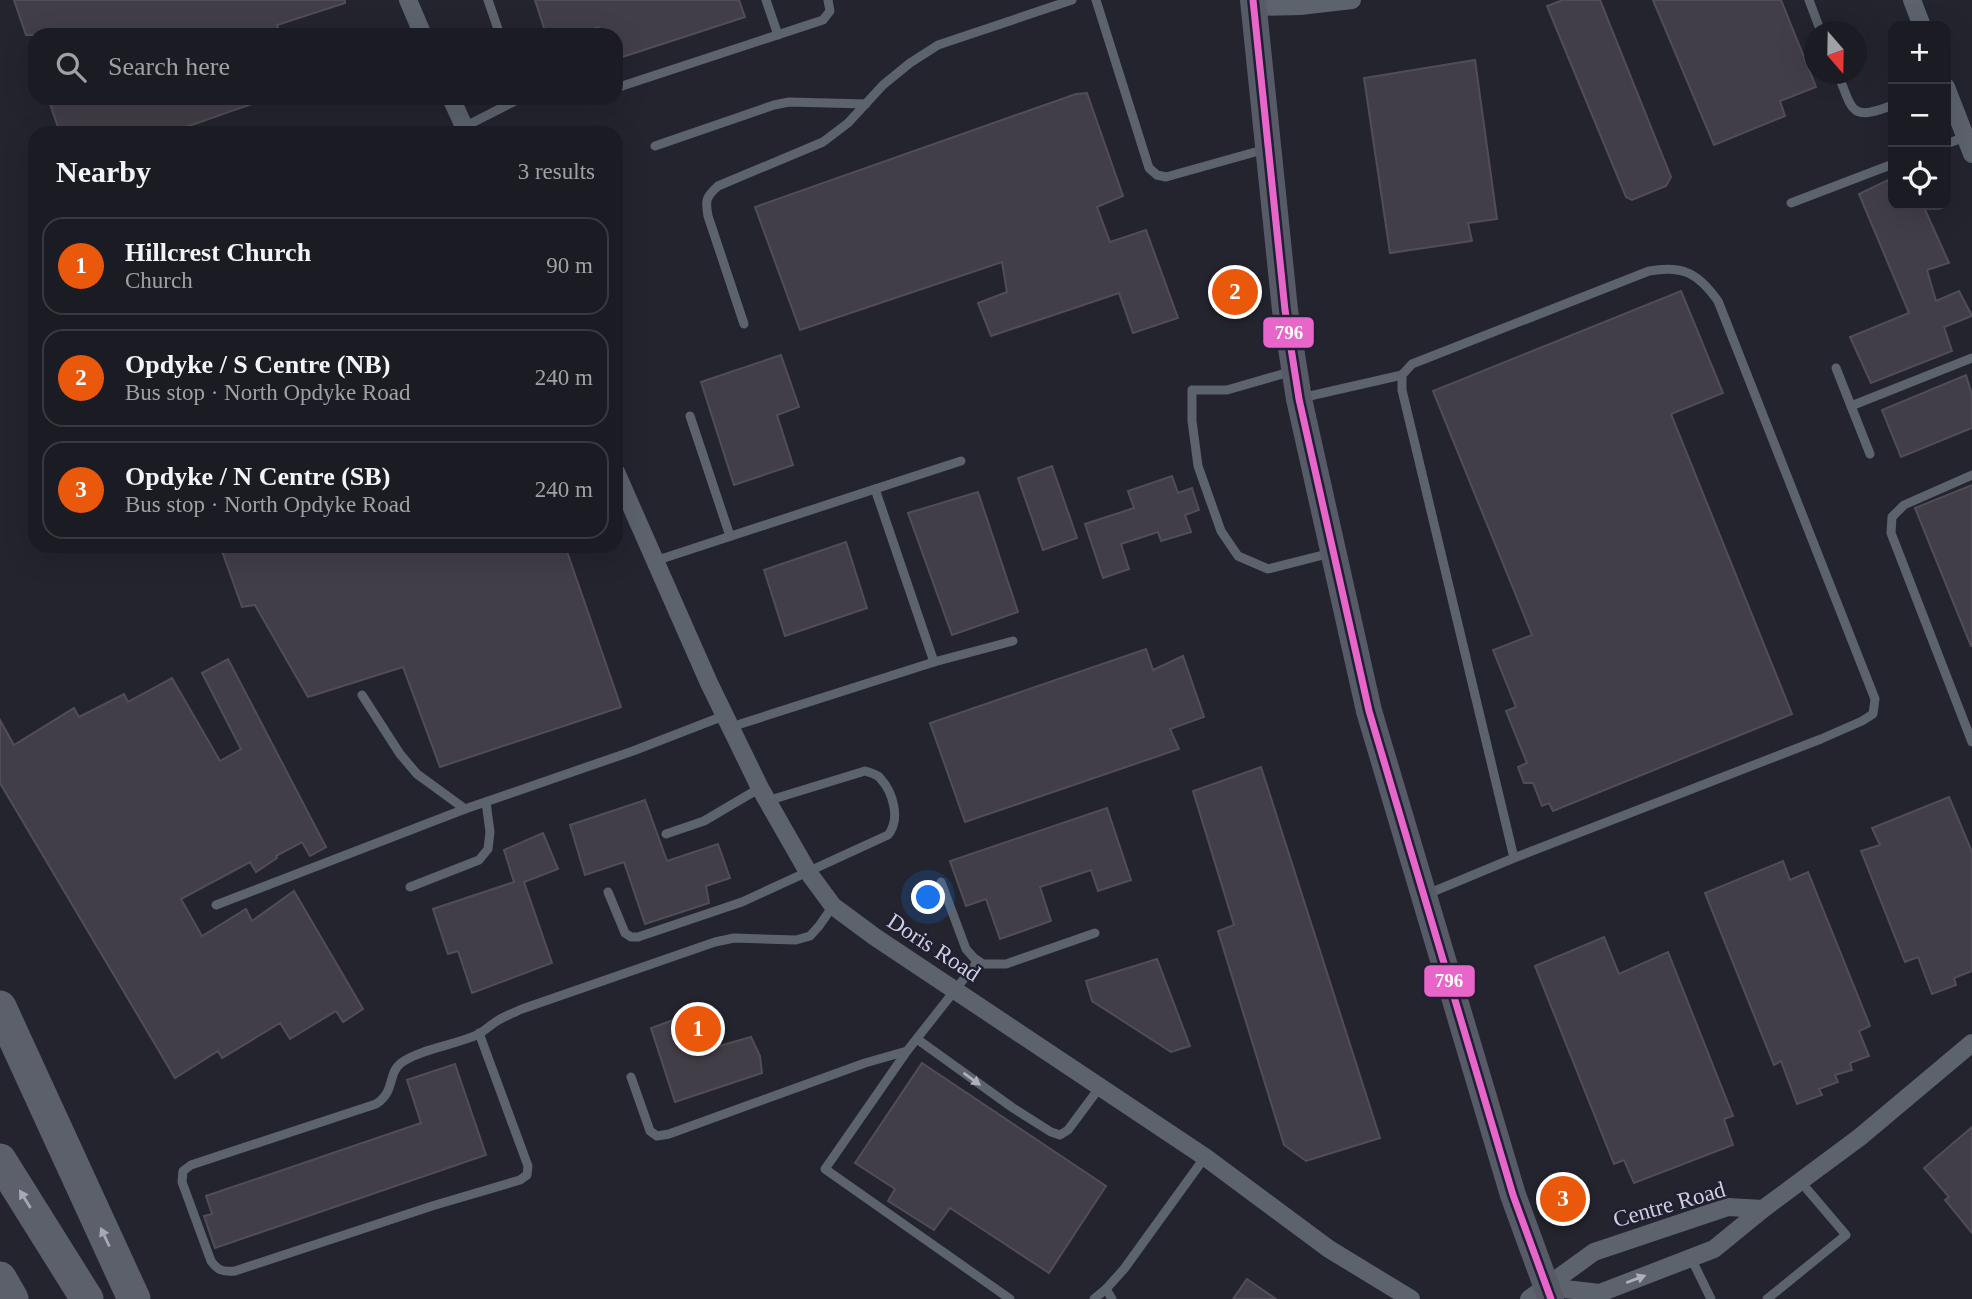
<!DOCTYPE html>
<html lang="en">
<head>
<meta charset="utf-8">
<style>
	body { margin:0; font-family:Georgia,serif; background:#282830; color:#f1f3f6 }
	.controls { position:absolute; right:21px; top:21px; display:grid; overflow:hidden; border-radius:14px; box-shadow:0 7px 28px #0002 }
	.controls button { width:63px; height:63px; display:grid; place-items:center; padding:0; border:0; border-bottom:2px solid #393941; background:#1b1b23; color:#f1f3f6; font:35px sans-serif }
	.compass { position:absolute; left:1804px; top:21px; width:63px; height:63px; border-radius:50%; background:#1b1b23; box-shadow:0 7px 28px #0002; rotate:160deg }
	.you { position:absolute; left:929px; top:898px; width:24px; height:24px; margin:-18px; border:5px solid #fff; border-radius:50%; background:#1a73e8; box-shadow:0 0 0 10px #1a73e833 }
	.badge { display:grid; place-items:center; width:46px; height:46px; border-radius:50%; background:#ea580c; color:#fff; font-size:23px; font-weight:700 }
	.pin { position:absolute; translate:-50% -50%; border:4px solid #fff; box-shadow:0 2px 7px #0006 }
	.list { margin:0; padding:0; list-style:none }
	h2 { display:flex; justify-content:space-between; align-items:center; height:91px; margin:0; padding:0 28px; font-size:30px }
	h2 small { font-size:23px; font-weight:400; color:#a0a1a6 }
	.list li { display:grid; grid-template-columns:46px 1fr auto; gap:21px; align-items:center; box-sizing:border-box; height:98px; margin:0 14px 14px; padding:0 14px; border:2px solid #393941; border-radius:21px }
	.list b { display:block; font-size:26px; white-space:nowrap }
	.list p { margin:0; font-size:23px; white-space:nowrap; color:#a0a1a6 }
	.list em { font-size:23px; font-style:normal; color:#a0a1a6 }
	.icon { flex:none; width:38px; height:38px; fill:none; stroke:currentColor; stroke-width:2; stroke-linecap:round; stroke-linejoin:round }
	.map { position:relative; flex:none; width:1972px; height:1299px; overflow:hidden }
	.search { position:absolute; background:#1b1b23; box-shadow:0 7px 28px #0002; left:28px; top:28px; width:595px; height:77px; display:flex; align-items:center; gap:18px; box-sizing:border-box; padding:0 24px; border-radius:21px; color:#a0a1a6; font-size:26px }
	.panel { position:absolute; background:#1b1b23; box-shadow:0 7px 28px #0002; left:28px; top:126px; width:595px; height:427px; border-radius:21px }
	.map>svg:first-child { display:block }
</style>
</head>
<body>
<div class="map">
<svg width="1972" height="1299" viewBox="0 0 1972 1299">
	<rect width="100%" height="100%" fill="#24242f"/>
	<g fill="#423e48" stroke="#514d56" stroke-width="2">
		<path d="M14,0H345V3L277,25L281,35H26Z"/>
		<path d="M535,0H739L745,17L616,59V35H600L598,27L577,35H569L565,29L546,34Z"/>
		<path d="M1563,0H1600L1671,177L1666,186L1632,200L1626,197L1547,6Z"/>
		<path d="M1653,0H1781L1816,87L1780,101L1785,116L1714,145Z"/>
		<path d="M1475,60L1497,219L1468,223L1472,241L1390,253L1364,78Z"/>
		<path d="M1087,93L1123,196L1097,207L1110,242L1146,230L1178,318L1133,333L1119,293L991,336L978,303L1007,292L1002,262L800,330L755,207L1076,94Z"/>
		<path d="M48,98H262L263,100L169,133H60Z"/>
		<path d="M1888,180L1893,192V205H1923L1949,263L1927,270L1936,301L1959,291L1972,316L1944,327L1952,351L1871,383L1850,337L1909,313L1859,194Z"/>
		<path d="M1681,291L1723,393L1671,414L1792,714L1553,811L1549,803L1542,806L1533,783H1524L1518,767L1527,763L1506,711L1516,707L1493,650L1532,635L1433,391Z"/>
		<path d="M781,355L799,407L777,415L793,465L734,485L701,382Z"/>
		<path d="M1966,375L1972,395V428L1901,457L1882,410Z"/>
		<path d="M1052,466L1077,538L1043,550L1018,478Z"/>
		<path d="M1172,476L1178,493L1192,488L1199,510L1185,515L1191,532L1161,541L1158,532L1121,544L1129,569L1103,578L1085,524L1134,508L1128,491Z"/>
		<path d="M1972,485V646H1971L1915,508Z"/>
		<path d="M978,492L1018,612L952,635L908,513Z"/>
		<path d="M846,542L867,608L785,636L764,570Z"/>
		<path d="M236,546H565L621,707L440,767L403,667L308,697L255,605L242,607L222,551Z"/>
		<path d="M1146,649L1153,670L1183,656L1204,717L1170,729L1179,749L965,822L930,723Z"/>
		<path d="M228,659L326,847L310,856L302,842L276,856L277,858L256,872L250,862L181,899L202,936L246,909L252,921L294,891L363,1009L343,1022L336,1011L290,1039L280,1023L222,1058L218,1051L175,1078L0,783V720L14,745L74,708L79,717L124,694L128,702L172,678L220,761L241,749L202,673Z"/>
		<path d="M1261,767L1380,1138L1306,1161L1284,1145L1218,931L1234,925L1193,791Z"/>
		<path d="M1949,797L1972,852V971L1954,978L1956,985L1932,994L1918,957L1905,962L1861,851L1880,845L1872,828Z"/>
		<path d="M645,800L667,861L718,844L730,878L706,886L709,903L645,924L624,862L585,875L570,825Z"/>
		<path d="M1107,808L1131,880L1098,891L1091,870L1040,887L1051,921L1000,939L986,899L966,906L950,861Z"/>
		<path d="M543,833L558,869L524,882L552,963L472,993L458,951L448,954L433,909L514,882L504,850Z"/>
		<path d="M1783,861L1790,880L1808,872L1870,1026L1859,1031L1869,1056L1850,1063L1852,1070L1835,1075L1838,1082L1819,1089L1822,1095L1797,1104L1781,1061L1774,1065L1705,893Z"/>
		<path d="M1604,937L1619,974L1668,952L1733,1116L1724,1119L1733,1145L1634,1183L1624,1160L1614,1164L1535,966Z"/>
		<path d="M1157,959L1190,1046L1171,1052L1092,1001L1086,981Z"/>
		<path d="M687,1015L701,1051L751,1037L760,1056L762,1073L675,1102L651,1028Z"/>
		<path d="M922,1063L1106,1186L1049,1273L950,1208L934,1230L888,1201L895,1189L855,1163Z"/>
		<path d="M455,1064L486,1155L215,1248L204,1216L212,1214L206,1196L421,1123L407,1080Z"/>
		<path d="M1972,1127V1233L1945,1200L1949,1197L1924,1168Z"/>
		<path d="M1247,1279L1276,1299H1233Z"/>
	</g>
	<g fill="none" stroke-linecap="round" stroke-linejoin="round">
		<g stroke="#5c636c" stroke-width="9">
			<path d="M488,0L500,35"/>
			<path d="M766,0L778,35"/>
			<path d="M1096,0L1149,168L1157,175L1166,177L1266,149"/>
			<path d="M1809,0L1821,32"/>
			<path d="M1838,74C1853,111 1850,122 1893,105"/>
			<path d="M616,88L823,20L830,11L828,0"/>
			<path d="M464,127L521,98"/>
			<path d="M1946,144L1965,137"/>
			<path d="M655,146L774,105L789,102L866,104"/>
			<path d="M1791,203L1893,164"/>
			<path d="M744,324L708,216C705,200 706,197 718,186L823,142L848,123L883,85L910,63L938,45L1072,0"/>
			<path d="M1836,368L1851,406"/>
			<path d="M1293,371L1227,390H1192V421L1198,466L1221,531L1238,556L1268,569L1331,553"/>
			<path d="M1301,398L1402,375"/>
			<path d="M690,416L730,536"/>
			<path d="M1870,454L1851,406L1972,358"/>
			<path d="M1972,475L1904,505L1892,517L1891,533L1972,742"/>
			<path d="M875,489L961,461"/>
			<path d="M655,561L875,489L934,662L731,727"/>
			<path d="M934,662L1013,641"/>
			<path d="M362,695L400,754L417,774L465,809"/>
			<path d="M666,834L704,821L760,788"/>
			<path d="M941,882L966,949L974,958L983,964H1006L1095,933"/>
			<path d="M410,887L479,860L488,849L490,832L486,802"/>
			<path d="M608,892L625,933L631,937H638L742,902L888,835C901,819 893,792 880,778C877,774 871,773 865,771L767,801"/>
			<path d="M1425,895L1514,858L1821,739L1862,721L1873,714L1875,699L1718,301C1698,273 1683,265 1649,271L1412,364L1402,375V390L1514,858"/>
			<path d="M216,905L465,809L633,751L726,715"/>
			<path d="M978,961L907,1051L825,1169L1010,1299"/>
			<path d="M479,1033L528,1166L527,1175L520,1180L432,1206L235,1271C224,1272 218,1271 211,1261L182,1182L183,1171L191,1165L376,1104C396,1091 387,1074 401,1063C420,1049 456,1045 479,1034C485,1030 491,1025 497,1021C505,1016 513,1013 522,1009L715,942L734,938L796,940L810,936L819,926L833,906"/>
			<path d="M917,1039L1013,1108L1051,1132L1060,1135L1068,1130L1100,1087"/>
			<path d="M631,1077L650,1131L657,1136L669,1134L865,1063L907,1051"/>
			<path d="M1691,1258L1711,1299"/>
			<path d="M1106,1289L1112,1299"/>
			<path d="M1094,1299L1106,1289L1124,1269L1205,1157"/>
			<path d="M1767,1299L1846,1235L1800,1181"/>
		</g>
		<g stroke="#5c636c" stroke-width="18">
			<path d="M408,0L423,35"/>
			<path d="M1912,0L1922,26"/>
			<path d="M1254,7L1300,6L1352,0"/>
			<path d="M1946,87L1972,154"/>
			<path d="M451,98L467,133"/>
			<path d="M616,472L709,683L760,788L808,872L833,906L875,937L1205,1157L1329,1249L1411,1299"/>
			<path d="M1547,1287L1600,1293L1714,1249L1763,1209L1860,1137L1972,1043"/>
			<path d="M1529,1299L1594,1252L1728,1207L1763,1209"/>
		</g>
		<path stroke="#575b67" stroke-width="26" d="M1253,0L1285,310L1299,399L1369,711L1513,1195L1551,1299"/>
		<g stroke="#5b606b" stroke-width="33">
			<path d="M0,1007L134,1299"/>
			<path d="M0,1160L87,1299"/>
			<path d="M0,1278L12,1299"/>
		</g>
		<g stroke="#211f33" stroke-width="12">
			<path id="bus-1" d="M1253,0L1285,310L1299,399L1369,711L1513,1195L1551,1299"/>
		</g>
		<use href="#bus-1" stroke="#e866ca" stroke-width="7"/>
	</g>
	<defs><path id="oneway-solid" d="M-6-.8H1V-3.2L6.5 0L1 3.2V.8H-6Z" transform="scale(1.75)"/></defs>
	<g fill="#adafbb">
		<use href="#oneway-solid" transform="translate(972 1079) rotate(36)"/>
		<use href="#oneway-solid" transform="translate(1636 1279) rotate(-21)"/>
	</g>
	<g fill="#a7a8b5">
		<use href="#oneway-solid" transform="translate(25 1199) rotate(-122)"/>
		<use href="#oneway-solid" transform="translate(105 1237) rotate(-115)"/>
	</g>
	<g text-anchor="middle" stroke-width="5" stroke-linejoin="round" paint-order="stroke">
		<g font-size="23" fill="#d0cfdd" stroke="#211f33">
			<text transform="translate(934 947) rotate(33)" y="8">Doris Road</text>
			<text transform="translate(1669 1204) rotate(-16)" y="8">Centre Road</text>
		</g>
	</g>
	<g stroke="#211f33" stroke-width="2.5">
		<rect x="1262" y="316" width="53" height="33" rx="7" fill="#e866ca"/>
		<rect x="1423" y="964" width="53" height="34" rx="7" fill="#e866ca"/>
	</g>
	<g font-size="19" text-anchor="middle" font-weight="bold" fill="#fff">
		<text x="1289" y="339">796</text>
		<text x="1449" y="987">796</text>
	</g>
</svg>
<div class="controls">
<button>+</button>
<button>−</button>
<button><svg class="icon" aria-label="locate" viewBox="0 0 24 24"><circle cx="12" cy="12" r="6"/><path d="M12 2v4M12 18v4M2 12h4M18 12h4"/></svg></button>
</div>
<svg class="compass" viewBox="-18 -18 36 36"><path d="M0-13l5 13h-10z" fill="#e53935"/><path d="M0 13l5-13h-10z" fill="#a0a1a6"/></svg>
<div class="you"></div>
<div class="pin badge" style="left:698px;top:1029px">1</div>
<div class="pin badge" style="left:1235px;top:292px">2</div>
<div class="pin badge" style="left:1563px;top:1199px">3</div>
<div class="search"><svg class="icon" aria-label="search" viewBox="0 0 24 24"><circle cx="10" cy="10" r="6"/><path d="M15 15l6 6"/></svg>Search here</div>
<section class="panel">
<h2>Nearby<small>3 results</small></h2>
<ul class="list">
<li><span class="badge">1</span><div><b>Hillcrest Church</b><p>Church</p></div><em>90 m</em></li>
<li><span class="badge">2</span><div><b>Opdyke / S Centre (NB)</b><p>Bus stop · North Opdyke Road</p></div><em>240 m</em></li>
<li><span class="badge">3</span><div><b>Opdyke / N Centre (SB)</b><p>Bus stop · North Opdyke Road</p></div><em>240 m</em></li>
</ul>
</section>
</div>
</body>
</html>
